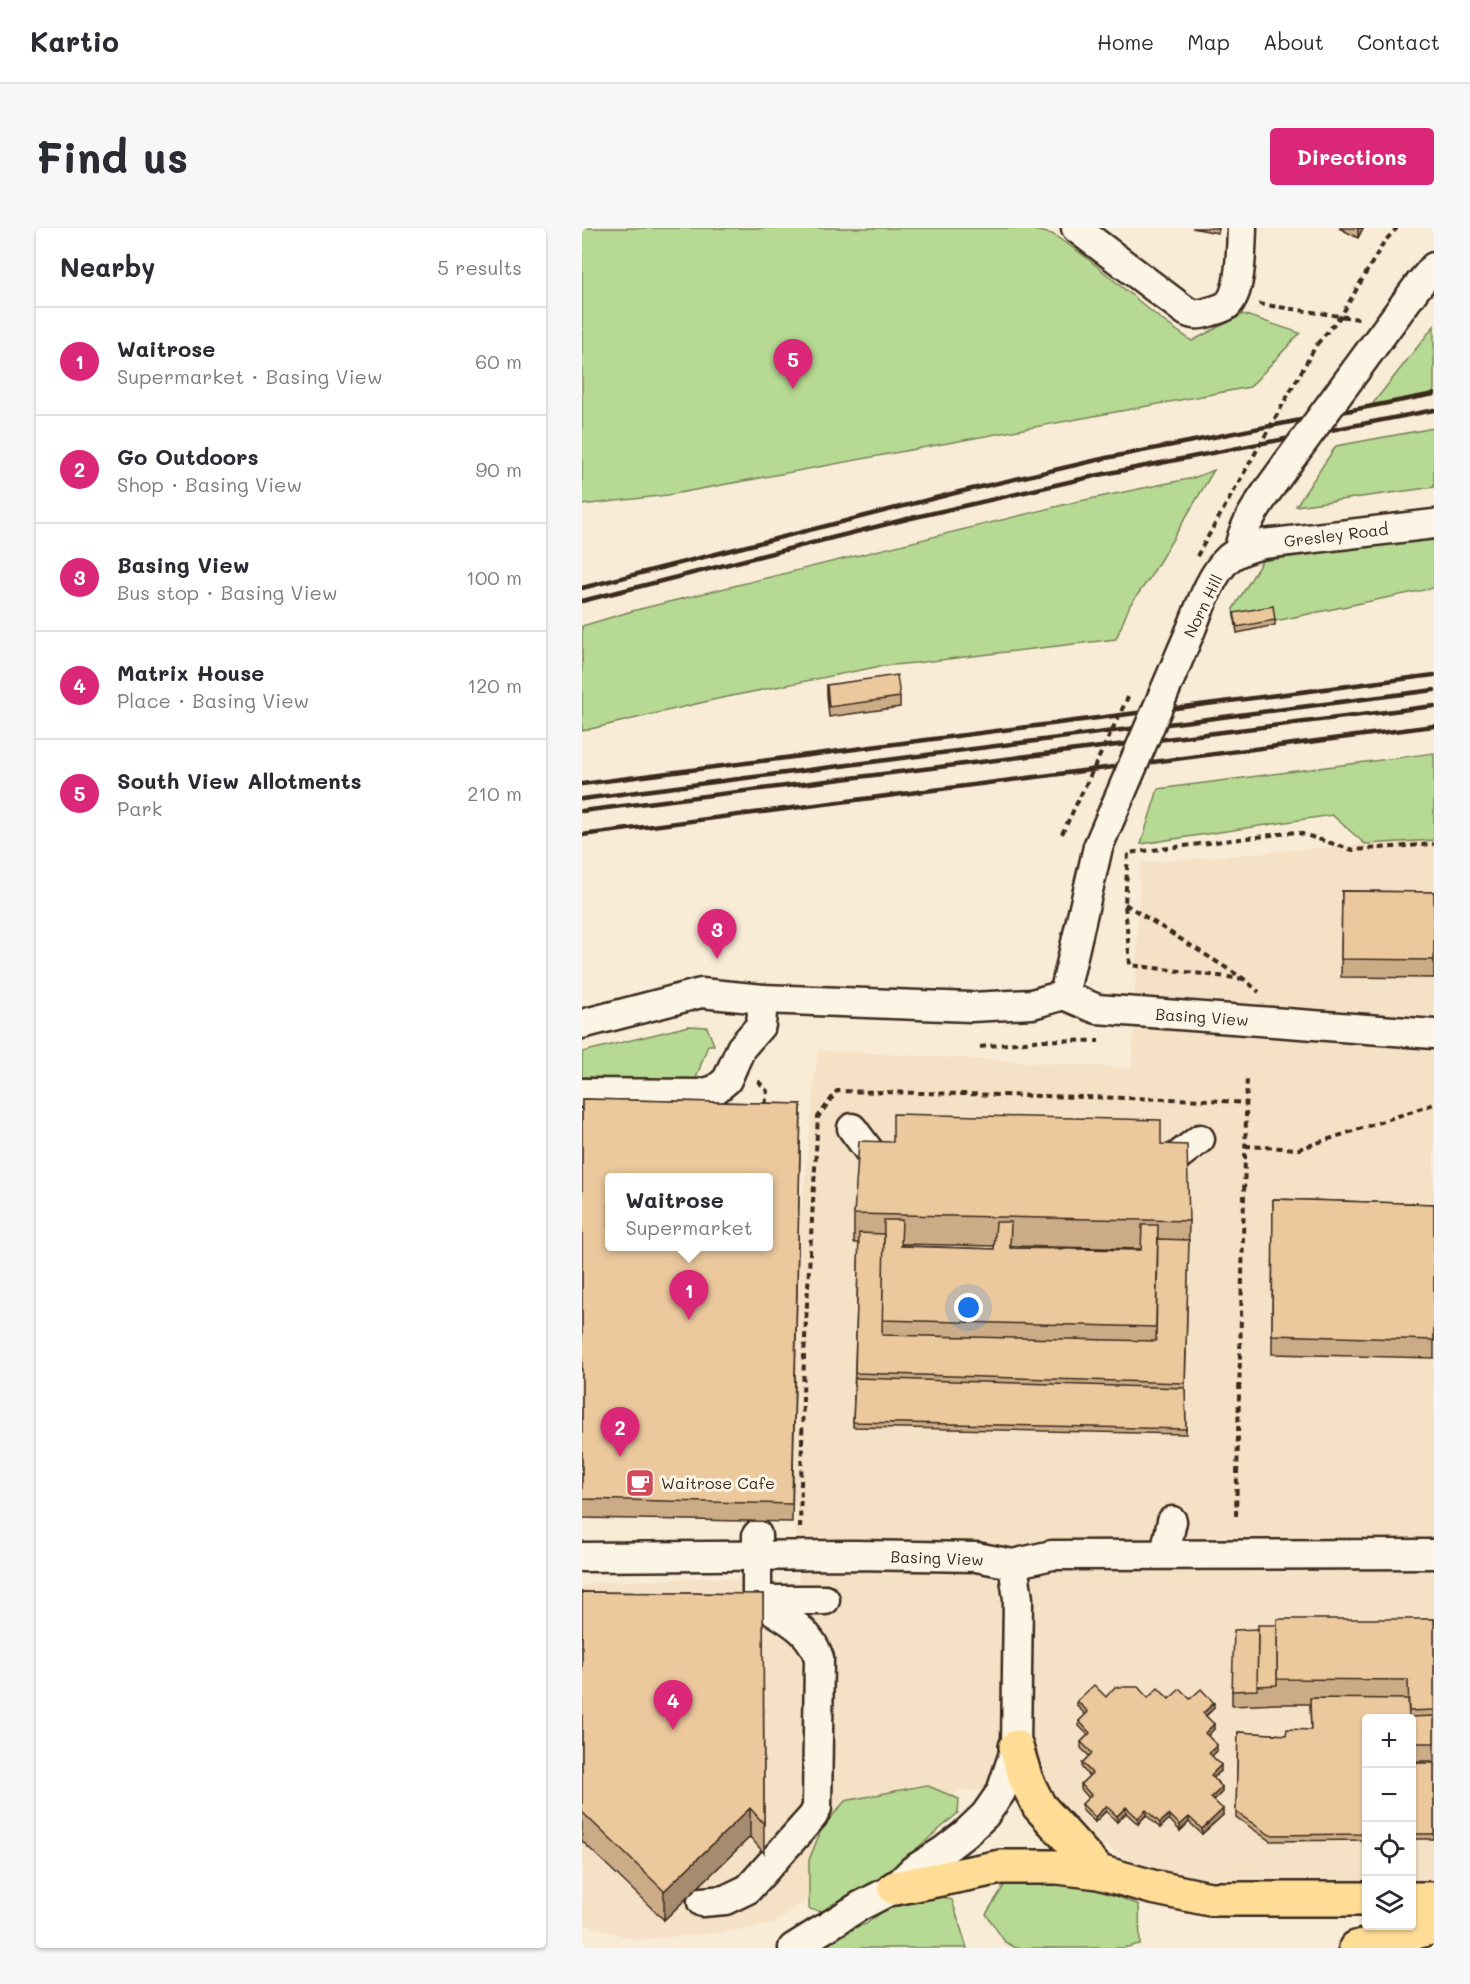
<!DOCTYPE html>
<html lang="en">
<head>
<meta charset="utf-8">
<style>
	body { margin:0; font-family:Mali,sans-serif; background:#f7f7f7; color:#2b2b33 }
	.controls { position:absolute; right:18px; bottom:18px; display:grid; overflow:hidden; border-radius:6px; box-shadow:0 2px 4px #0004 }
	.controls button { width:54px; height:54px; display:grid; place-items:center; padding:0; border:0; border-bottom:2px solid #e1e1e2; background:#fff; color:#2b2b33; font:30px sans-serif }
	.you { position:absolute; left:387px; top:1080px; width:21px; height:21px; margin:-15px; border:4px solid #fff; border-radius:50%; background:#1a73e8; box-shadow:0 0 0 9px #1a73e833 }
	.badge { display:grid; place-items:center; width:39px; height:39px; border-radius:50%; background:#db2777; color:#fff; font-size:20px; font-weight:700 }
	.pin { position:absolute; translate:-50% -50px; filter:drop-shadow(0 2px 3px #0008) }
	.pin::after { content:''; position:absolute; top:32px; width:21px; height:18px; background:inherit; clip-path:polygon(0 0,100% 0,50% 100%) }
	.popup { position:absolute; left:23px; top:945px; width:168px; height:78px; box-sizing:border-box; display:grid; place-content:center; border-radius:6px; background:#fff; filter:drop-shadow(0 2px 4px #0005); font-size:20px; white-space:nowrap; color:#7c7c81 }
	.popup b { font-size:22px; color:#2b2b33 }
	.popup::after { content:''; position:absolute; left:50%; top:100%; margin-left:-12px; border:12px solid transparent; border-top-color:#fff }
	.list { margin:0; padding:0; list-style:none }
	h2 { display:flex; justify-content:space-between; align-items:center; height:78px; margin:0; padding:0 24px; font-size:26px }
	h2 small { font-size:20px; font-weight:400; color:#7c7c81 }
	.list li { display:grid; grid-template-columns:39px 1fr auto; gap:18px; align-items:center; box-sizing:border-box; height:108px; padding:0 24px; border-top:2px solid #e1e1e2 }
	.list b { display:block; font-size:22px; white-space:nowrap }
	.list p { margin:0; font-size:20px; white-space:nowrap; color:#7c7c81 }
	.list em { font-size:20px; font-style:normal; color:#7c7c81 }
	.icon { flex:none; width:33px; height:33px; fill:none; stroke:currentColor; stroke-width:2; stroke-linecap:round; stroke-linejoin:round }
	.map { position:relative; flex:none; width:852px; height:1720px; overflow:hidden; border-radius:6px }
	header { display:flex; align-items:center; gap:36px; box-sizing:border-box; height:84px; padding:0 30px; background:#fff; border-bottom:2px solid #e1e1e2 }
	header strong { font-size:28px }
	nav { display:flex; gap:33px; margin-inline-start:auto; font-size:21px }
	.intro { display:flex; align-items:center; justify-content:space-between; box-sizing:border-box; height:144px; padding:0 36px }
	h1 { margin:0; font-size:42px }
	.button { padding:15px 27px; border-radius:6px; background:#db2777; color:#fff; font-size:21px; font-weight:700 }
	main { display:flex; gap:36px; padding:0 36px }
	aside { flex:1; background:#fff; border-radius:6px; box-shadow:0 2px 4px #0004 }
	.map>svg:first-child { display:block }
</style>
</head>
<body>
<header>
<strong>Kartio</strong>
<nav><a>Home</a><a>Map</a><a>About</a><a>Contact</a></nav>
</header>
<div class="intro"><h1>Find us</h1><a class="button">Directions</a></div>
<main>
<aside>
<h2>Nearby<small>5 results</small></h2>
<ul class="list">
<li><span class="badge">1</span><div><b>Waitrose</b><p>Supermarket · Basing View</p></div><em>60 m</em></li>
<li><span class="badge">2</span><div><b>Go Outdoors</b><p>Shop · Basing View</p></div><em>90 m</em></li>
<li><span class="badge">3</span><div><b>Basing View</b><p>Bus stop · Basing View</p></div><em>100 m</em></li>
<li><span class="badge">4</span><div><b>Matrix House</b><p>Place · Basing View</p></div><em>120 m</em></li>
<li><span class="badge">5</span><div><b>South View Allotments</b><p>Park</p></div><em>210 m</em></li>
</ul>
</aside>
<div class="map">
<svg width="852" height="1720" viewBox="0 0 852 1720">
	<rect width="100%" height="100%" fill="#f9ecd7"/>
	<filter id="ink" filterUnits="userSpaceOnUse"><feTurbulence type="fractalNoise" baseFrequency=".0167" numOctaves="2"/><feDisplacementMap in="SourceGraphic" scale="12" xChannelSelector="R" yChannelSelector="G"/><feConvolveMatrix kernelMatrix="1 2 1 2 8 2 1 2 1" color-interpolation-filters="sRGB"/></filter>
	<g filter="url(#ink)">
		<path fill="#f5e1c6" d="M852,610V1657H830V1490H784V1659L703,1661L582,1652L502,1606L465,1564L376,1562L192,1696L137,1705L52,1712L0,1695V1358L10,1355L128,1349L217,1356L213,1272L214,1033L236,822L550,840L558,635Z"/>
		<g fill="#b6d993" stroke="#788258" stroke-width="1.5">
			<path d="M0,0H443L470,6L500,26L580,92L610,113L661,86L718,105L668,159L86,267L0,277Z"/>
			<path d="M852,98V166L789,178Z"/>
			<path d="M852,200V259L714,278L754,218Z"/>
			<path d="M632,242L567,351L548,377L534,411L333,435L299,438L135,471L0,503V398L50,383L493,274L611,250Z"/>
			<path d="M852,310V360L693,393L691,383L652,390L651,381L680,333Z"/>
			<path d="M852,525V612L783,616L750,587L559,616L576,561Z"/>
			<path d="M107,798L125,799L132,817H126L113,853L0,849V824Z"/>
			<path d="M344,1557L377,1571L376,1585L296,1654L249,1686L227,1681V1632L240,1600L263,1573Z"/>
			<path d="M461,1639L557,1677L558,1716L541,1720H434L423,1714L404,1686L427,1650Z"/>
			<path d="M333,1659L370,1672L385,1720H234L240,1710L284,1696Z"/>
		</g>
		<g fill="none" stroke-linecap="round" stroke-linejoin="round">
			<g stroke="#3b2a1e" stroke-width="33">
				<g id="minor">
					<path d="M494,0L601,81C610,88 617,87 627,84C633,82 640,81 645,77C660,64 659,19 660,0"/>
					<path d="M774,142L835,59L852,39"/>
					<path d="M657,324C659,294 687,262 704,237"/>
					<path d="M608,404C617,382 628,347 647,330C657,322 670,319 681,316L852,296"/>
					<path d="M482,767L516,619"/>
					<path d="M0,796L119,765L181,771L389,779L450,776L482,767L515,781L852,806"/>
					<path d="M0,865L118,866L133,862L145,852L159,820L179,797L181,771"/>
					<path d="M270,900L291,928L292,948"/>
					<path d="M587,949L588,934L618,911"/>
					<path d="M583,1326L590,1293"/>
					<path d="M0,1329L272,1327L394,1329L431,1336L470,1327L852,1326"/>
					<path d="M175,1372H243"/>
					<path d="M175,1372V1307"/>
					<path d="M120,1674L143,1672L166,1661L231,1588L235,1580L237,1430C227,1398 200,1390 175,1372"/>
					<path d="M211,1720L278,1678L313,1660L331,1642L361,1623L383,1606L403,1587L419,1564L434,1519L436,1371L431,1336"/>
				</g>
			</g>
			<g stroke="#3b2a1e" stroke-width="38">
				<g id="major">
					<path d="M434,1519L444,1552L457,1578L517,1644"/>
					<path d="M313,1660L419,1639H476L517,1644L570,1659L628,1671H784"/>
					<path d="M830,1671H852"/>
					<path d="M774,1720L852,1699"/>
				</g>
			</g>
			<g stroke="#3b2a1e" stroke-width="4" stroke-dasharray="6 4.5" stroke-linecap="butt">
				<path d="M677,76L777,91"/>
				<path d="M735,116L759,88L802,14L815,0"/>
				<path d="M543,676L662,751L677,764"/>
				<path d="M662,751L548,737L543,676L546,625L714,604L771,622L852,616"/>
				<path d="M398,819L461,812L517,813"/>
				<path d="M176,853L185,863L183,878"/>
				<path d="M663,918L717,921L852,876"/>
				<path d="M654,1288L665,849"/>
				<path d="M218,1300L222,1127L236,889L255,863L628,872L664,875"/>
			</g>
			<use href="#minor" stroke="#fcf5e5" stroke-width="28"/>
			<use href="#major" stroke="#ffdd96" stroke-width="33"/>
			<g stroke="#3b2a1e" stroke-width="4.5">
				<path d="M0,360L377,264L524,230L852,166"/>
				<path d="M0,373L325,291L517,247L852,182"/>
				<path d="M0,556L852,447"/>
				<path d="M0,571L852,462"/>
				<path d="M0,583L852,478"/>
				<path d="M0,607L852,498"/>
			</g>
			<g stroke="#3b2a1e" stroke-width="33" stroke-linecap="butt">
				<g id="minor-bridge">
					<path d="M704,237L774,142"/>
					<path d="M516,619L608,404"/>
				</g>
			</g>
			<g stroke="#3b2a1e" stroke-width="4" stroke-dasharray="6 4.5" stroke-linecap="butt">
				<path d="M615,328L735,116"/>
				<path d="M480,606L546,469"/>
			</g>
			<use href="#minor-bridge" stroke="#fcf5e5" stroke-width="28"/>
		</g>
		<g fill="#cbac87" stroke="#3b2a1e" stroke-width="1.5" fill-rule="evenodd">
			<path d="M610,0H637L636,5Z"/>
			<path d="M757,0H781L776,10Z"/>
			<path d="M652,385L693,392V397L655,405Z"/>
			<path d="M245,457L318,469V479L247,489L245,467Z"/>
			<path d="M760,663L852,664V750L759,749Z"/>
			<path d="M0,871L219,876L210,1294L0,1290Z"/>
			<path d="M579,916L607,993L603,1163L604,1206L271,1199L277,1015H272V986ZM320,1016L413,1018L412,1021L320,1018ZM429,1018L559,1021V1022L429,1020Z"/>
			<path d="M691,971L852,976V1130L690,1126Z"/>
			<path d="M0,1364L181,1366L182,1625L168,1609L82,1692L0,1613Z"/>
			<path d="M852,1391V1533H830V1491H784V1536V1535V1612L688,1613L654,1589L656,1504L704,1507L729,1502L728,1476H695L650,1478V1463L676,1401L695,1397Z"/>
			<path d="M524,1469L608,1471L632,1480L624,1488L632,1501L625,1508L635,1523L629,1528L639,1543L631,1550L640,1564L632,1572L641,1587L620,1606L607,1594L598,1603L587,1591L578,1600L564,1587L556,1596L544,1585L535,1594L524,1583L513,1594L500,1582V1576L507,1570L499,1561V1556L507,1548L500,1540V1535L507,1528L499,1520V1514L506,1507L497,1498V1493L504,1487L495,1478V1473Z"/>
			<rect x="830" y="1535" width="22" height="76"/>
		</g>
		<g fill="#a58c6e" stroke="#3b2a1e" stroke-width="1.5">
			<path d="M776,0H781L776,10Z"/>
			<path d="M632,1475V1480L621,1490V1485Z"/>
			<path d="M632,1496V1501L623,1511V1505Z"/>
			<path d="M635,1517V1523L627,1531V1525Z"/>
			<path d="M639,1537V1543L629,1552V1547Z"/>
			<path d="M640,1559V1564L629,1575V1570Z"/>
			<path d="M524,1578V1583L513,1594V1589Z"/>
			<path d="M544,1579V1585L535,1594V1588Z"/>
			<path d="M168,1580V1609L82,1692V1663Z"/>
			<path d="M641,1581V1587L620,1606V1601Z"/>
			<path d="M564,1582V1587L556,1596V1590Z"/>
			<path d="M587,1586V1591L578,1600V1595Z"/>
			<path d="M607,1589V1594L598,1603V1597Z"/>
		</g>
		<g fill="#ecc89d" stroke="#3b2a1e" stroke-width="1.5" fill-rule="evenodd">
			<path d="M691,378L693,392L655,399L652,385Z"/>
			<path d="M315,447L318,469L247,479L245,457Z"/>
			<path d="M760,663L852,664V732L759,731Z"/>
			<path d="M0,871L219,876L210,1276L0,1271ZM27,950H186V1018H27Z"/>
			<path d="M311,886L579,892V916L605,917L607,993L272,986L277,913L311,914Z"/>
			<path d="M691,971L852,976V1112L690,1107Z"/>
			<path d="M302,992H320L319,1018L412,1021L414,994H429L428,1020L559,1022L560,997H576L574,1099L300,1092Z"/>
			<path d="M277,1005L302,1006L300,1107L574,1113L576,1011L607,1012L603,1155L273,1145Z"/>
			<path d="M273,1150L603,1160L604,1201L271,1194Z"/>
			<path d="M0,1364L181,1366L182,1596L168,1580L82,1663L0,1584Z"/>
			<path d="M695,1391H852V1482L827,1483L826,1452L695,1451Z"/>
			<path d="M676,1397H695V1457L675,1458Z"/>
			<path d="M676,1401L675,1462L650,1463L652,1402Z"/>
			<path d="M512,1457L524,1469L533,1459H556L566,1470L576,1460L587,1471L598,1461L608,1471L619,1461L632,1475L621,1485L632,1496L623,1505L635,1517L627,1525L639,1537L629,1547L640,1559L629,1570L641,1581L620,1601L607,1589L598,1597L587,1586L578,1595L564,1582L556,1590L544,1579L535,1588L524,1578L513,1589L500,1576L509,1567L499,1556L510,1545L500,1535L510,1525L499,1514L508,1505L497,1493L506,1484L495,1473Z"/>
			<path d="M728,1470L826,1471L827,1491H784V1526L783,1536L784,1535V1606L688,1607L654,1584L656,1504L704,1507L705,1501L729,1502Z"/>
			<path d="M852,1488V1515H830V1491H827V1489Z"/>
			<rect x="830" y="1535" width="22" height="71"/>
		</g>
	</g>
	<defs>
		<g id="cafe-square" transform="scale(1.5)"><rect x="-9" y="-9" width="18" height="18" rx="4" fill="#d1495b" stroke="#fcf5e5"/><path d="M-5.5-4.5H6V0H3Q3 3.5 0 3.5H-2.5Q-5.5 3.5-5.5 0ZM3-3.2v2h1.7v-2ZM-6 4.5H4V6H-6Z" fill="#fff"/></g>
	</defs>
	<g fill-rule="evenodd">
		<use href="#cafe-square" x="58" y="1255"/>
	</g>
	<g text-anchor="middle" stroke-width="6" stroke-linejoin="round" paint-order="stroke">
		<g font-size="16" fill="#3b2a1e" stroke="#fcf5e5">
			<text transform="translate(754 307) rotate(-7)" y="6">Gresley Road</text>
			<text transform="translate(621 378) rotate(-64)" y="6">Norn Hill</text>
			<text transform="translate(620 789) rotate(4)" y="6">Basing View</text>
			<text transform="translate(355 1330) rotate(2)" y="6">Basing View</text>
		</g>
		<g font-size="16" fill="#3b2a1e" stroke="#fcf5e5" text-anchor="start">
			<text x="79" y="1261">Waitrose Cafe</text>
		</g>
	</g>
</svg>
<div class="controls">
<button>+</button>
<button>−</button>
<button><svg class="icon" aria-label="locate" viewBox="0 0 24 24"><circle cx="12" cy="12" r="6"/><path d="M12 2v4M12 18v4M2 12h4M18 12h4"/></svg></button>
<button><svg class="icon" aria-label="layers" viewBox="0 0 24 24"><path d="M12 4l9 5-9 5-9-5zM3 14l9 5 9-5"/></svg></button>
</div>
<div class="you"></div>
<div class="pin badge" style="left:107px;top:1092px">1</div>
<div class="popup"><b>Waitrose</b>Supermarket</div>
<div class="pin badge" style="left:38px;top:1229px">2</div>
<div class="pin badge" style="left:135px;top:731px">3</div>
<div class="pin badge" style="left:91px;top:1502px">4</div>
<div class="pin badge" style="left:211px;top:161px">5</div>
</div>
</main>
</body>
</html>
